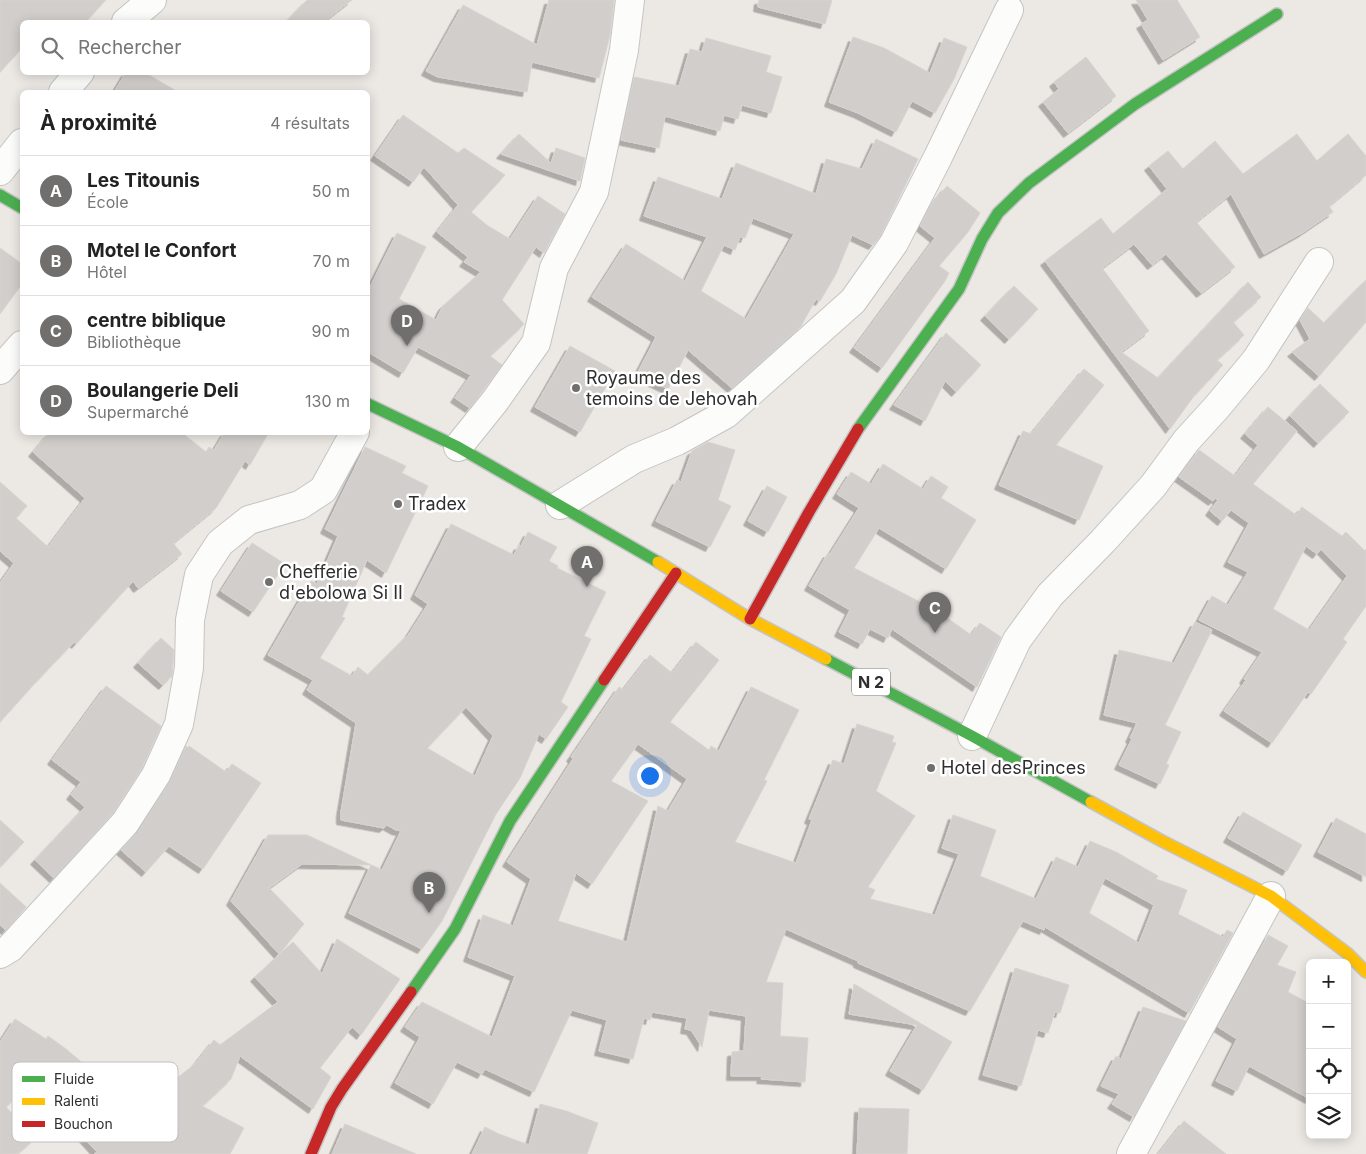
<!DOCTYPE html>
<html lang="fr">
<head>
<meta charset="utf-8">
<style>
	body { margin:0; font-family:Inter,sans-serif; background:#f2f2f2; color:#222 }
	.controls { position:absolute; right:15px; bottom:15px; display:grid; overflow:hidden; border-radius:8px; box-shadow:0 2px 12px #0003 }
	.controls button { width:45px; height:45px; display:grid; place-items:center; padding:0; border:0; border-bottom:1px solid #e0e0e0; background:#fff; color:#222; font:25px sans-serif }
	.you { position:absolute; left:649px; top:775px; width:18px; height:18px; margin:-12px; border:4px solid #fff; border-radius:50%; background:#1a73e8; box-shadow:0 0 0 8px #1a73e833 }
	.badge { display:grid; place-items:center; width:32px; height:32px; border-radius:50%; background:#706f6e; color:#fff; font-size:16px; font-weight:700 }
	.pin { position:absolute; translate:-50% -41px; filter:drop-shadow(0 1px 2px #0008) }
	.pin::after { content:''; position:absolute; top:26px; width:18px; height:15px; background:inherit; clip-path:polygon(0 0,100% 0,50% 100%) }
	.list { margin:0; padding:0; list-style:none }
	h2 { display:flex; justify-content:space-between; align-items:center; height:65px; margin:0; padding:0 20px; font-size:21px }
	h2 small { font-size:16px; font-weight:400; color:#767676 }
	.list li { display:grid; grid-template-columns:32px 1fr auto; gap:15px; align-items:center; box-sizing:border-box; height:70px; padding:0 20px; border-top:1px solid #e0e0e0 }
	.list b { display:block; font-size:19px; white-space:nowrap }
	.list p { margin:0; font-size:16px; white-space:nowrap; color:#767676 }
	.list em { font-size:16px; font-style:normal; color:#767676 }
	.icon { flex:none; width:28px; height:28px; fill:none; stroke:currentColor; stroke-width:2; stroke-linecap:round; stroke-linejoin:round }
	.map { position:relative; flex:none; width:1366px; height:1154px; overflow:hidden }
	.search { position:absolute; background:#fff; box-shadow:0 2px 12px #0003; left:20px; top:20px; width:350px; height:55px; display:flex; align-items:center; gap:12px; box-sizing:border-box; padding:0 18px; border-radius:8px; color:#767676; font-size:19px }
	.panel { position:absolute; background:#fff; box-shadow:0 2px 12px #0003; left:20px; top:90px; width:350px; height:345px; border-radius:8px }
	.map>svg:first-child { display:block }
</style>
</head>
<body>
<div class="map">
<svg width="1366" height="1154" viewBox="0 0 1366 1154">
	<defs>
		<filter id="shadow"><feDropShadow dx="-4.5" dy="4.5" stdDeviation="0" flood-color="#0004"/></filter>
	</defs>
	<rect width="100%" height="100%" fill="#ece8e4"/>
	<g fill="#d1cecb" stroke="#d7d4d0" fill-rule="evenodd" filter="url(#shadow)">
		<path d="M0,0H106L85,22H22V48L0,72Z"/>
		<path d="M307,0H352L323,22H286Z"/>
		<path d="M549,0H614L610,35L599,78L532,62L527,92L438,77L426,71L463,5L537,45Z"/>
		<path d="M759,0H832L825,24L758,7Z"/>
		<path d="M1136,0H1177L1200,37L1163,60L1141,24L1148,20Z"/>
		<path d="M853,37L884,48L930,73L944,38L967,47L954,79L935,113L912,101L896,132L858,113L829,102Z"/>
		<path d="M706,38L771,56L766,72L782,77L771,113L742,105L738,119L724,115L720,131L665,116L659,148L621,140L634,77L679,86L690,49L702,52Z"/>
		<path d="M1086,57L1116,96L1068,133L1043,102L1059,89L1054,82Z"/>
		<path d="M126,72H144L178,92H114Z"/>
		<path d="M403,115L458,153L464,148L505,175L471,212L488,226L510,239L538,196L565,214L544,253L536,247L502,300L524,324L490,356L502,365L470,408L455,398L471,375L418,347L403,373L368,352V291L397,233L426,247L399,299L436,320L443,306L481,272L464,262L468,257L437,232L458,205L424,167L413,182L375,156Z"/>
		<path d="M519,134L551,163L556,148L585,158L580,181L501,154Z"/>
		<path d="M1297,134L1317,161L1348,134L1366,156V175L1329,206L1333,212L1302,233L1264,254L1231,194L1196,222L1235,267L1201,293L1166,254L1152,265L1134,244L1102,268L1149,331L1121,352L1158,378L1248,282L1261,297L1233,322L1244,335L1217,360L1223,365L1194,396L1170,429L1045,261L1101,218L1113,234L1167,189L1149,166L1168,151L1183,169L1215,141L1243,174Z"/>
		<path d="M876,139L918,159L881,235L873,245L852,235L836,274L820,301L816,299L801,326L732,388L688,350L668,389L637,374L656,337L592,297L626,244L685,281L707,237L644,216L658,177L722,199L736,163L816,194L826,159L862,169ZM753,218L794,234L746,319L701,291L724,245L735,250L740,237L745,238Z"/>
		<path d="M947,186L980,213L968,232L939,266L949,273L945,281L882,368L854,348L935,238L920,226L931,205Z"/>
		<path d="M0,248L22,264V284L0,314Z"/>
		<path d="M1366,280V322L1319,376L1292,352L1310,339L1300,320L1308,308L1324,323Z"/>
		<path d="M1014,286L1038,309L1009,339L985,316Z"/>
		<path d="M946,333L981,365L956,392L945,381L925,421L894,405Z"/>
		<path d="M570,346L615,371L580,432L535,407Z"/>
		<path d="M1084,369L1104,385L1056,445L1103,466L1079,520L999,485L1023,431L1031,434Z"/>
		<path d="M1320,384L1349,412L1318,443L1290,416Z"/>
		<path d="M1268,407L1297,431L1253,484L1296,515L1302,507L1342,536L1346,532L1365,551L1366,549V606L1343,639L1347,642L1311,694L1308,692L1272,743L1224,711L1246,680L1244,679L1262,652L1199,620L1212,596L1228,605L1248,572L1228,562L1249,523L1231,510L1222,521L1210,511L1218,500L1215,498L1213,501L1179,477L1199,450L1235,476L1258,445L1245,434ZM1306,546L1317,554L1321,549L1347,576L1309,630L1273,609Z"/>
		<path d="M50,432H181L206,452L209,447L214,450L225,432H269L250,465L245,461L216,508L173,543L182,554L138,588L133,581L76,644L74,642L35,683L0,722V583L14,563L0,551V482L27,506L16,518L48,547L85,498L33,452Z"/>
		<path d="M708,442L735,450L718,500L731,506L710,547L656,521L677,480L681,482L692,451Z"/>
		<path d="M365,447L406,466L402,473L428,486L386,573L367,560L342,617L345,618L320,658L352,676L358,667L368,675L409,634L428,604L415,595L451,524L514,555L519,545L521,546L528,532L557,547L549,561L558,566L557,568L606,592L584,636L591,639L561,702L568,707L546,739L539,734L520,778L496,814L442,921L422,949L349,913L371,865L302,864L269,888L304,924L279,954L231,901L268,835H307L382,870L401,831L396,830L387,825L384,828L341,820V812L356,723L307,690L313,680L268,655L311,581L317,584L338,536L325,529ZM466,707L493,736L475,776L427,748Z"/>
		<path d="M883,464L923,489L931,476L948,487L941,498L976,520L946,569L879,528L854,568L924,604L925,602L971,635L980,623L1001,637L977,687L892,629L888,638L870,629L862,644L839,632L850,610L809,586L828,553L830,554L859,508L837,494L851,472L871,484Z"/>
		<path d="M767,486L787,497L768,532L748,521Z"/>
		<path d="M252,543L285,564L253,612L221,591Z"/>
		<path d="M1195,622L1212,630L1165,725L1181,732L1166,764L1169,765L1160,784L1119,765L1132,739L1130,738L1137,723L1104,715L1119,650L1174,663Z"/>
		<path d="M161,638L174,650L172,676L163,685L138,663Z"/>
		<path d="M696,642L719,660L670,722L709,750L711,746L719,751L751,687L799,710L764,780L767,781L735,842L796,863L812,820L809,819L833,760L844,764L857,724L894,736L892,742L896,743L876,791L915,816L868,887L875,890L870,899L935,915L959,854L942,848L953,815L996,830L980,876L1036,899L1056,857L1078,867L1090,841L1116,852L1158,876L1156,879L1187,890L1178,914L1223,937L1227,930L1233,933L1189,1013L1045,927L1044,930L1023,921L970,1011L858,963V961L786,929L766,982L783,983L780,1036L808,1038L805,1082L761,1079L762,1076H731L732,1052L744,1051L746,1016L709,1010L702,1047L691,1030L685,1029L687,1018L652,1012L650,1020L644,1018L633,1059L599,1051L607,1020L572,1010L534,1092L485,1069L482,1074L457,1062L433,1104L395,1083L420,1037L405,1027L422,1002L492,1037L515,976L468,957L483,915L513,926L531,879L507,862L573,759L571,757L619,687L623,690L650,655L672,673ZM638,744L687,779L668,811L658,806L627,942L558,921L576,873L592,884L648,801L611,781ZM1105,878L1154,905L1139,943L1089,913Z"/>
		<path d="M106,686L161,726L142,768L113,813L54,878L35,860L85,807L71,795L81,782L52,760Z"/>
		<path d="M186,746L188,748L189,746L226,772L232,764L261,783L203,869L169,846L146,872L121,850L138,832L169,783Z"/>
		<path d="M1243,812L1302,845L1287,871L1228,838Z"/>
		<path d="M1336,818L1366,834V877L1318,852Z"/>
		<path d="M0,820L24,842L0,867Z"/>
		<path d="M0,883L26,907L6,930L0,925Z"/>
		<path d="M1268,935L1288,946L1277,965L1296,972L1288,992L1310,1004V1099L1249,1066L1237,1091L1216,1081L1237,1039L1218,1027Z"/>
		<path d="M337,939L400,979L361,1035L352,1027L320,1068L331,1077L313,1109L240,1056L231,1079L202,1106L244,1128L230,1154H94L97,1152L68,1120L84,1105L114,1137L147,1107L145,1103L195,1064L214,1040L220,1045L278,1002L255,977L293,942L322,974Z"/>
		<path d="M1015,968L1069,985L1060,1013L1055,1012L1048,1033L1038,1030L1021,1086L983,1075Z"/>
		<path d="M854,984L952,1042L923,1090L890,1071L917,1025L849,1014Z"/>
		<path d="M1143,1007L1186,1021L1134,1117L1112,1104L1119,1094L1101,1086L1116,1056L1121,1059Z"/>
		<path d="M15,1019L46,1039L48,1036L66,1049L98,1076L68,1110L33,1080L6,1107L35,1138L17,1154H0V1042Z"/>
		<path d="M540,1104L566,1111L598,1123L587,1154H472L485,1127L499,1134L529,1145Z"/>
		<path d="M859,1108L909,1109L907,1154H857Z"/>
		<path d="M1184,1121L1226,1154H1158Z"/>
		<path d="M345,1124L416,1154H332Z"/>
	</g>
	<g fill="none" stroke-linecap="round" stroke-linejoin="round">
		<g stroke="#c5c4c5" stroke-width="30">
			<g id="street">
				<path d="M126,22L152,0"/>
				<path d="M63,92L80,72"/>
				<path d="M0,171L22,143"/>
				<path d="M0,370L22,345"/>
				<path d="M458,447L495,401L536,343L554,268L594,192L624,50L630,0"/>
				<path d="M560,505L634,459L677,441L726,414L853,301L894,243L938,157L1009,10"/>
				<path d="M972,736L1017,640L1050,595L1103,541L1153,486L1186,441L1217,407L1256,360L1319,262"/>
				<path d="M0,954L10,948L125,823L156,775L179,724L189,668L190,620L199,575L220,543L249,520L300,505L323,490L355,432"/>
				<path d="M1131,1154L1271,896"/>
			</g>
		</g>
		<g stroke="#c5c4c5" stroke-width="14">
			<g id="fast">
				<path d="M0,195L22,208"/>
				<path d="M368,404L458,447L658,562"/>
				<path d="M858,429L959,289L982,239L998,213L1029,183L1135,104L1277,14"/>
				<path d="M826,659L972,736L1091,802"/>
				<path d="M411,992L455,929L510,821L604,680"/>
			</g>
		</g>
		<g stroke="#c5c4c5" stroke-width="14">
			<g id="slow">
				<path d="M658,562L750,619L826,659"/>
				<path d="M1091,802L1162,841L1271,896L1347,953L1366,972"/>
			</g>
		</g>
		<g stroke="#c5c4c5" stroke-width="14">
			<g id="jam">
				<path d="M750,619L809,512L858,429"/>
				<path d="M604,680L676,573"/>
				<path d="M311,1154L331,1107L342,1089L411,992"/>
			</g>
		</g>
		<use href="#street" stroke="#fcfcfb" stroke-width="28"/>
		<use href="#fast" stroke="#4caf50" stroke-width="11"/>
		<use href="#slow" stroke="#ffc107" stroke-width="11"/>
		<use href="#jam" stroke="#c62828" stroke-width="11"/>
	</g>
	<g fill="#706f6e" stroke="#fff" stroke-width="2">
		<circle cx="576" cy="388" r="5"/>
		<circle cx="398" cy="504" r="5"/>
		<circle cx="269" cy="582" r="5"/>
		<circle cx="931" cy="768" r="5"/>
	</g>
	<g text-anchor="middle" stroke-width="5" stroke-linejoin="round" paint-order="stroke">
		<rect fill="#fff" stroke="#6d6d6d" stroke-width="1" x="852" y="668.5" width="38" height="27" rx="4"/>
		<g font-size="16" font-weight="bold" fill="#2e2e2e">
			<text x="871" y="688">N 2</text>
		</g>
		<g font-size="18" fill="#2e2e2e" stroke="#fff" text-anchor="start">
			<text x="586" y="384">Royaume des<tspan x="586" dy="21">temoins de Jehovah</tspan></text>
			<text x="408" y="510">Tradex</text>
			<text x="279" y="578">Chefferie<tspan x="279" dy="21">d'ebolowa Si II</tspan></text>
			<text x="941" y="774">Hotel desPrinces</text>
		</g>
	</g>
	<rect x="12" y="1062" width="166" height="80" rx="8" fill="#fff" stroke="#c0c0c0" stroke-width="1"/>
	<rect x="22" y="1076" width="23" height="6" fill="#4caf50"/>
	<rect x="22" y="1098" width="23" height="7" fill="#ffc107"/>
	<rect x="22" y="1121" width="23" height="6" fill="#c62828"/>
	<g font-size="14" fill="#2e2e2e">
		<text x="54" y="1084">Fluide</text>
		<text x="54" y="1106">Ralenti</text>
		<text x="54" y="1129">Bouchon</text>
	</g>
</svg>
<div class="controls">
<button>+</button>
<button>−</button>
<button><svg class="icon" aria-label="locate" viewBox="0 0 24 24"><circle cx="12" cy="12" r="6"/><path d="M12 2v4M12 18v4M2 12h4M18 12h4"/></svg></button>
<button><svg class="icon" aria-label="layers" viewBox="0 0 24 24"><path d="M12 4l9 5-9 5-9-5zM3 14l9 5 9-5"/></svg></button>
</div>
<div class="you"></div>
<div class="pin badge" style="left:587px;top:587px">A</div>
<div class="pin badge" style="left:429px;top:913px">B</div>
<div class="pin badge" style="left:935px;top:633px">C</div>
<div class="pin badge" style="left:407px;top:346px">D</div>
<div class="search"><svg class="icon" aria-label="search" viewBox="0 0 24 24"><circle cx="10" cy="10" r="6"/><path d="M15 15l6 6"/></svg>Rechercher</div>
<section class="panel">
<h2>À proximité<small>4 résultats</small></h2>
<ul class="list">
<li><span class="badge">A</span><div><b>Les Titounis</b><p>École</p></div><em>50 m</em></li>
<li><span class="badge">B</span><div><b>Motel le Confort</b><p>Hôtel</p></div><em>70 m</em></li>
<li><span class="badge">C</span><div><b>centre biblique</b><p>Bibliothèque</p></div><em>90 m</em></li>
<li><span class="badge">D</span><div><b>Boulangerie Deli</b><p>Supermarché</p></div><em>130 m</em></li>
</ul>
</section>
</div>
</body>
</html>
